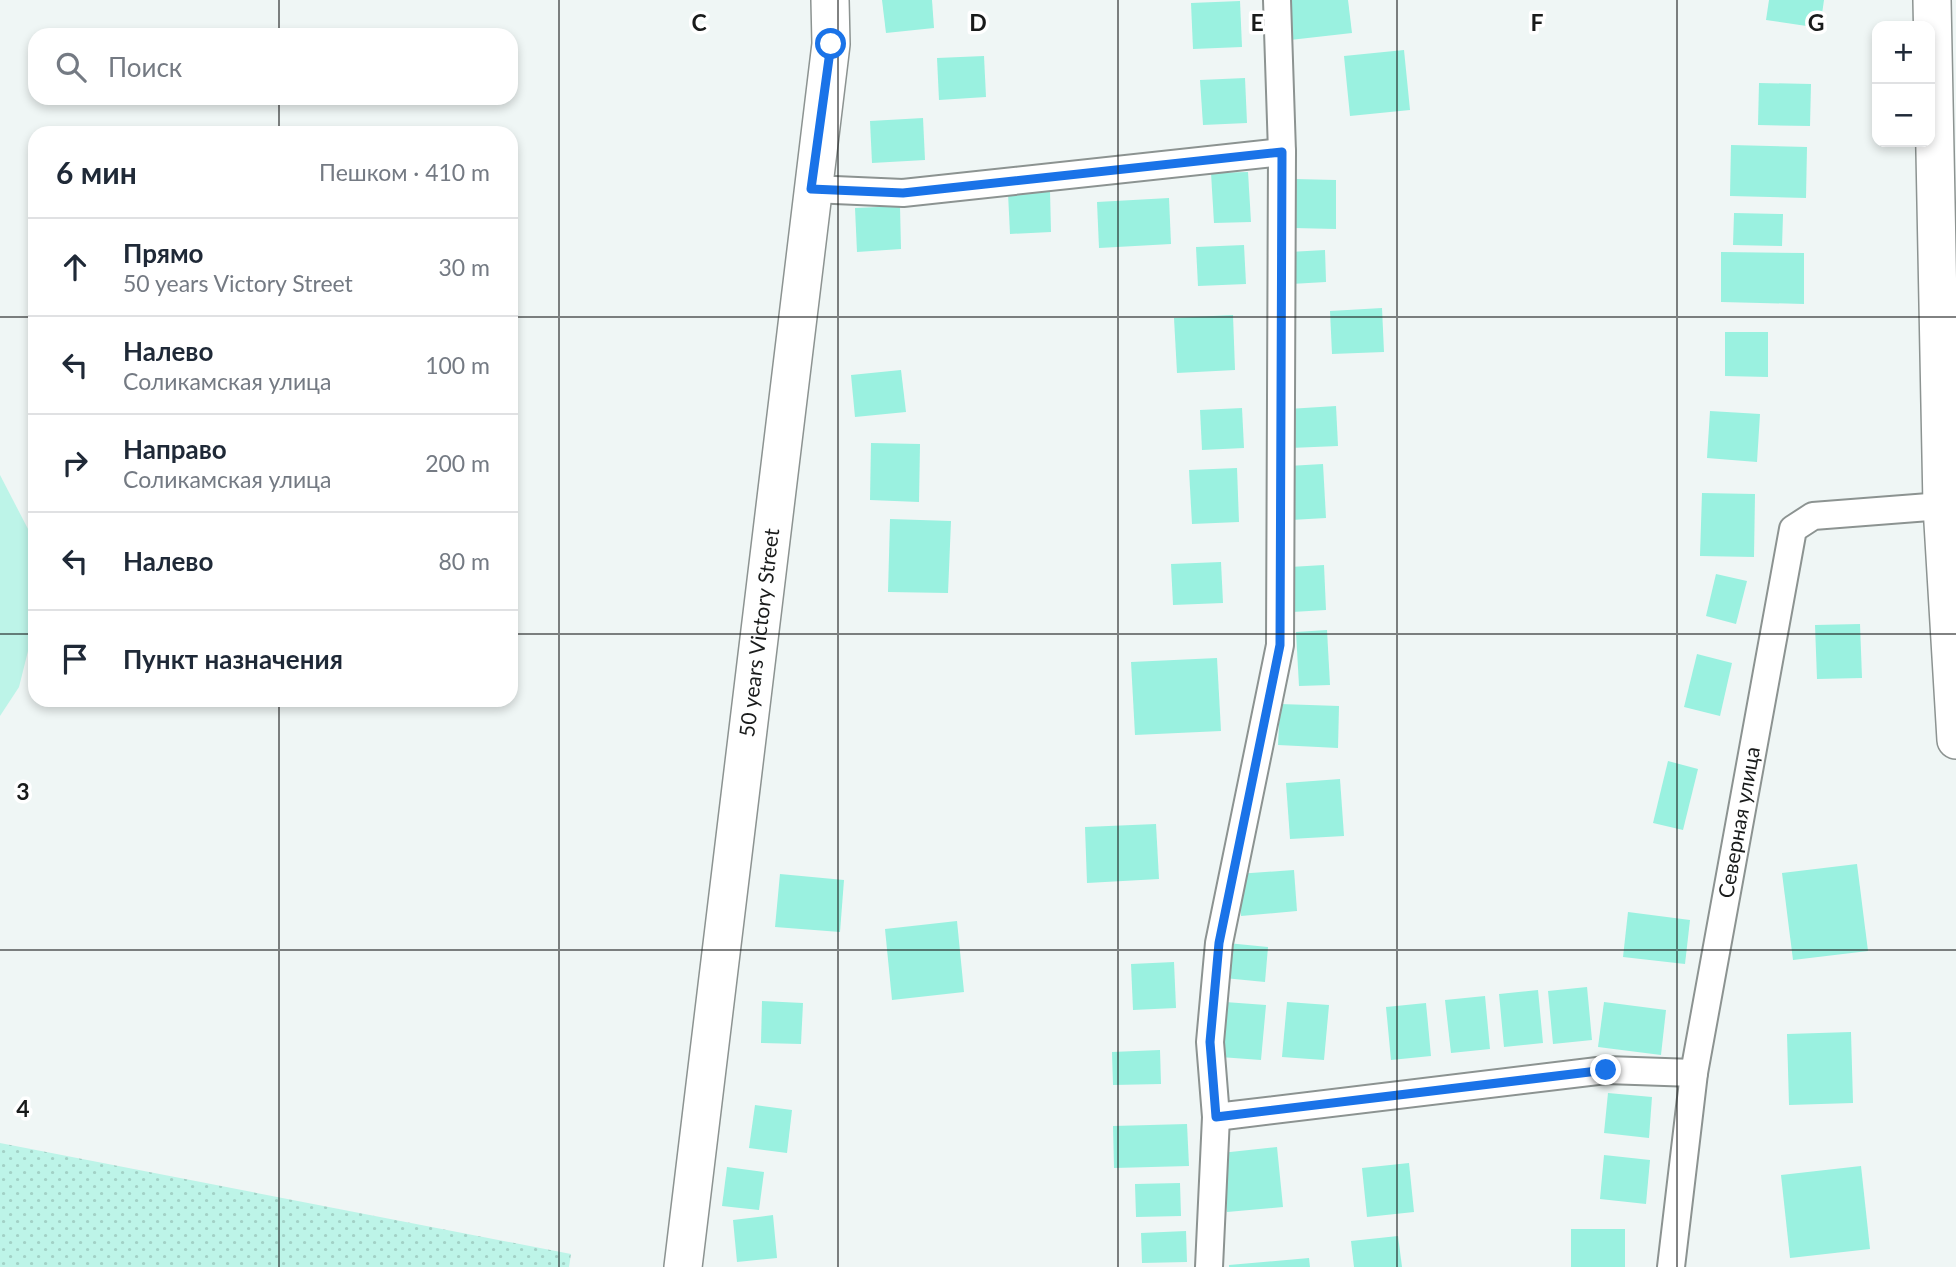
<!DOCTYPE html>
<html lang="ru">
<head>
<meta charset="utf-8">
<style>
	body { margin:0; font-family:Lato,sans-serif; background:#f6f6f7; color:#1f2937 }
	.controls { position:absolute; right:21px; top:21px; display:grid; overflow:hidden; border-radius:14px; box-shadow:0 4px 10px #0003 }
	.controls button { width:63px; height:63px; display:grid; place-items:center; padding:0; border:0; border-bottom:2px solid #e0e1e3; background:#fff; color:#1f2937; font:35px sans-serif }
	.stop { position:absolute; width:21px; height:21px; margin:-16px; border:5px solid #1a73e8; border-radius:50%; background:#fff }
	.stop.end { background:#1a73e8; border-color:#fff; box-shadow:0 2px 7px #0008 }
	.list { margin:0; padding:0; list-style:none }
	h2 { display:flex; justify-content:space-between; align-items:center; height:91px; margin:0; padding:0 28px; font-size:30px }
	h2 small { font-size:23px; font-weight:400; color:#747a83 }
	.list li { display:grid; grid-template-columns:46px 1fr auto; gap:21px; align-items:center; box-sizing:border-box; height:98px; padding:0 28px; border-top:2px solid #e0e1e3 }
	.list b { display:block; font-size:26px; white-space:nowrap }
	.list p { margin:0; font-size:23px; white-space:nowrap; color:#747a83 }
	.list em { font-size:23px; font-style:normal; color:#747a83 }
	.icon { flex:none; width:38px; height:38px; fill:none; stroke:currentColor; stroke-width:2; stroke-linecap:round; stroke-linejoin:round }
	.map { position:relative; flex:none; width:1956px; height:1267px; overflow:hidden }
	.search { position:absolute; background:#fff; box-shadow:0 4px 10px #0003; left:28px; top:28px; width:490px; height:77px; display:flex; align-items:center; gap:18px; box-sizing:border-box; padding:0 24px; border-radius:21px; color:#747a83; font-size:26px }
	.panel { position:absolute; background:#fff; box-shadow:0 4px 10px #0003; left:28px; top:126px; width:490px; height:581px; border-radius:21px }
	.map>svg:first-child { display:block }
</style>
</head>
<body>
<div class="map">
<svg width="1956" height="1267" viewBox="0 0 1956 1267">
	<defs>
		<pattern id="grass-dots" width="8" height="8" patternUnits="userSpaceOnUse" patternTransform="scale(1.75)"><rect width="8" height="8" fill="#bdf4e8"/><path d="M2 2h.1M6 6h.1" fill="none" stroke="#a2d1c6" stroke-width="1.8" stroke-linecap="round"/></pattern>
	</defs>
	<rect width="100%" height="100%" fill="#eff6f5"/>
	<path fill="url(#grass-dots)" d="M0,1143L571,1254L569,1267H0Z"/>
	<path fill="#bdf4e8" d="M0,475L28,529L35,583V623L19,687L0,716Z"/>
	<g fill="#9af1e0">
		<path d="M882,0H932L934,28L886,33Z"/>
		<path d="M1285,0H1348L1352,33L1290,40Z"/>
		<path d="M1769,0H1824L1820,28L1766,20Z"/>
		<path d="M1240,1L1242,47L1193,49L1191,3Z"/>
		<path d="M1404,50L1410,110L1350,116L1344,56Z"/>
		<path d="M984,56L986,97L939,100L937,58Z"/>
		<path d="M1245,78L1247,123L1203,125L1200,80Z"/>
		<path d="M1759,83L1811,84L1810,126L1758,125Z"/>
		<path d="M923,118L925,160L872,163L870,121Z"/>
		<path d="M1731,145L1807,147L1806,198L1730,196Z"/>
		<path d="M1248,172L1251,222L1214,223L1211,173Z"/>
		<path d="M1295,179L1336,180V229L1294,228Z"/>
		<path d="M1050,191L1051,232L1010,234L1008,193Z"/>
		<path d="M1169,198L1171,244L1099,248L1097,202Z"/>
		<path d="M900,206L901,249L857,252L855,208Z"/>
		<path d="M1734,213L1783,214L1782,246L1733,245Z"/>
		<path d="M1244,245L1246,284L1198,286L1196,247Z"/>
		<path d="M1325,250L1326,282L1291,284L1289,252Z"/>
		<path d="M1721,252L1804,253V304L1721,302Z"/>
		<path d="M1382,308L1384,352L1332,354L1330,311Z"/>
		<path d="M1233,315L1235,370L1177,373L1174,318Z"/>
		<path d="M1725,332H1768V377L1725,376Z"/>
		<path d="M901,370L906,412L855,417L851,375Z"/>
		<path d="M1336,406L1338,446L1290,448L1288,409Z"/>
		<path d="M1242,408L1244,448L1202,450L1200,410Z"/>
		<path d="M1710,411L1760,414L1757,462L1707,458Z"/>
		<path d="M871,443L920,444L919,502L870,500Z"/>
		<path d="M1323,464L1326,518L1291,520L1288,466Z"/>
		<path d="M1237,468L1239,522L1192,524L1189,470Z"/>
		<path d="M1702,493L1755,494L1754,557L1700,556Z"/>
		<path d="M890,519L951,521L948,593L888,592Z"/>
		<path d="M1221,562L1223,603L1173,605L1171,564Z"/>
		<path d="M1324,565L1326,610L1292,612L1290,567Z"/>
		<path d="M1716,574L1747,581L1736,624L1706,616Z"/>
		<path d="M1860,624L1862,678L1817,679L1815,625Z"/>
		<path d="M1327,630L1330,685L1299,686L1296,632Z"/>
		<path d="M1697,654L1732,663L1720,716L1684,707Z"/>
		<path d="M1217,658L1221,731L1135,735L1131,662Z"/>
		<path d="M1280,704L1339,706L1338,748L1278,745Z"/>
		<path d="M1668,761L1698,769L1683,830L1653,823Z"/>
		<path d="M1340,779L1344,836L1290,839L1286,783Z"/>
		<path d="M1156,824L1159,879L1087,883L1085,827Z"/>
		<path d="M1857,864L1868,951L1793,960L1782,873Z"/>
		<path d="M1294,870L1297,911L1241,916L1237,874Z"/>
		<path d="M780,874L844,880L840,932L775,927Z"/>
		<path d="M1628,912L1690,920L1685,964L1623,957Z"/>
		<path d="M957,921L964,992L892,1000L885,929Z"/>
		<path d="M1227,943L1268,947L1265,982L1224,978Z"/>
		<path d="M1174,962L1176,1008L1133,1010L1131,964Z"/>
		<path d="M1587,987L1592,1040L1553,1044L1548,991Z"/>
		<path d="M1538,990L1543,1043L1504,1047L1499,994Z"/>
		<path d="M1485,996L1490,1049L1451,1053L1445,1000Z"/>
		<path d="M762,1001L803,1003L801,1044L761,1043Z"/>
		<path d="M1225,1002L1266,1005L1261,1060L1220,1057Z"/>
		<path d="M1287,1002L1329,1005L1324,1060L1282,1057Z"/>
		<path d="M1604,1002L1666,1010L1661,1055L1598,1047Z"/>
		<path d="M1426,1003L1431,1056L1391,1060L1386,1007Z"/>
		<path d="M1851,1032L1853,1103L1789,1105L1787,1034Z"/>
		<path d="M1160,1050L1161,1084L1113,1085L1112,1052Z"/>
		<path d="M1608,1093L1652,1097L1649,1138L1604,1133Z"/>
		<path d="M755,1105L792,1110L787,1153L749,1148Z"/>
		<path d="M1187,1124L1189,1166L1114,1168L1113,1126Z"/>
		<path d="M1277,1147L1283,1207L1227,1212L1221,1153Z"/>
		<path d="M1604,1155L1650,1160L1646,1204L1600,1199Z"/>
		<path d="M1409,1163L1414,1212L1367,1217L1362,1168Z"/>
		<path d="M1861,1166L1870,1249L1790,1258L1781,1175Z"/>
		<path d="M727,1167L764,1172L759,1210L722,1206Z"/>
		<path d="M1180,1183L1181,1216L1136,1217L1135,1184Z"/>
		<path d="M773,1215L777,1258L737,1262L733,1220Z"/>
		<rect x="1571" y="1229" width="54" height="38"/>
		<path d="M1186,1231L1187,1262L1142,1263L1141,1233Z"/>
		<path d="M1398,1236L1402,1267H1354L1351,1241Z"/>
		<path d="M1309,1258L1310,1267H1229V1265Z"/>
	</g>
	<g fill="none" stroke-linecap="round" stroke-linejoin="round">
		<g stroke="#8c9391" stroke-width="30">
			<g id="minor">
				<path d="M812,189L903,193L1282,152"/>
				<path d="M1216,1117L1606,1070L1694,1073"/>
				<path d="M1209,1267L1216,1117L1210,1042L1219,943L1280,645L1282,152L1277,0"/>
				<path id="s1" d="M1671,1267L1694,1073L1793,529L1813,516L1942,506"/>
			</g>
		</g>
		<g stroke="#8c9391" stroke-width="40">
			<g id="secondary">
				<path d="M1932,0L1942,506L1956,740"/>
				<path id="s2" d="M683,1267L831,44L830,0"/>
			</g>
		</g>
		<use href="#minor" stroke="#fff" stroke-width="26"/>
		<use href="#secondary" stroke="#fff" stroke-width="37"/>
	</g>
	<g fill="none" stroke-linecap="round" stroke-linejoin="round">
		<path stroke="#1a73e8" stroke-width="9" d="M831,44L811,189L903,193L1282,152L1280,645L1219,943L1210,1042L1216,1117L1606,1070"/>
	</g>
	<path fill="none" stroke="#191b1b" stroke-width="2" stroke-opacity="0.55" d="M279,0V35M559,0V1267M838,0V1267M1118,0V1267M1397,0V1267M1677,0V1267M279,98V133M0,317H35M511,317H1956M0,634H35M511,634H1956M279,700V1267M0,950H1956"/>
	<g text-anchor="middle" stroke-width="7" stroke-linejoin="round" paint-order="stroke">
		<g font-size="21" fill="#191b1b" stroke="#fff">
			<text dy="7" stroke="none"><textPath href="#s2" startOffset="639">50 years Victory Street</textPath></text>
			<text dy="7" stroke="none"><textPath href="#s1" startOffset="450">Северная улица</textPath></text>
		</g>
	</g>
	<g font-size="23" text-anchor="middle" font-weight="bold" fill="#191b1b" stroke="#fff" stroke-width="7" stroke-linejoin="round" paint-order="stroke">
		<text x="699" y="31">C</text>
		<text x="978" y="31">D</text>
		<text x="1257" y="31">E</text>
		<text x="1537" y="31">F</text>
		<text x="1816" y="31">G</text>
		<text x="23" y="800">3</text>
		<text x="23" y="1117">4</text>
	</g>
</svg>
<div class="controls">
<button>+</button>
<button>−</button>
</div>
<div class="stop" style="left:831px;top:44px"></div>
<div class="stop end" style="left:1606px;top:1070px"></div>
<div class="search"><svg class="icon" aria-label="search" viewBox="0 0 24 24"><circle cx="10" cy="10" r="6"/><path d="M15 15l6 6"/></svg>Поиск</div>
<section class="panel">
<h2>6 мин<small>Пешком · 410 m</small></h2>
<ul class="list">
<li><svg class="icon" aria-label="ahead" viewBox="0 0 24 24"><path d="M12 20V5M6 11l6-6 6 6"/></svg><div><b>Прямо</b><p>50 years Victory Street</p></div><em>30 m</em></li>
<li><svg class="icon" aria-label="left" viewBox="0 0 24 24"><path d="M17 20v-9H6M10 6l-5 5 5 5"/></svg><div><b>Налево</b><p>Соликамская улица</p></div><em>100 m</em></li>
<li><svg class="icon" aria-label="right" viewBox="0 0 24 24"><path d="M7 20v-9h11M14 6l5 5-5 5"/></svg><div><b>Направо</b><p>Соликамская улица</p></div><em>200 m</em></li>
<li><svg class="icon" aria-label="left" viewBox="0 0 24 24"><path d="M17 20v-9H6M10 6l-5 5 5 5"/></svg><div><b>Налево</b></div><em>80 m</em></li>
<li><svg class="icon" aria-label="arrive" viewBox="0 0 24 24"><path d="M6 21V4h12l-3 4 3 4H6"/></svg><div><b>Пункт назначения</b></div></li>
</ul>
</section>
</div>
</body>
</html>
